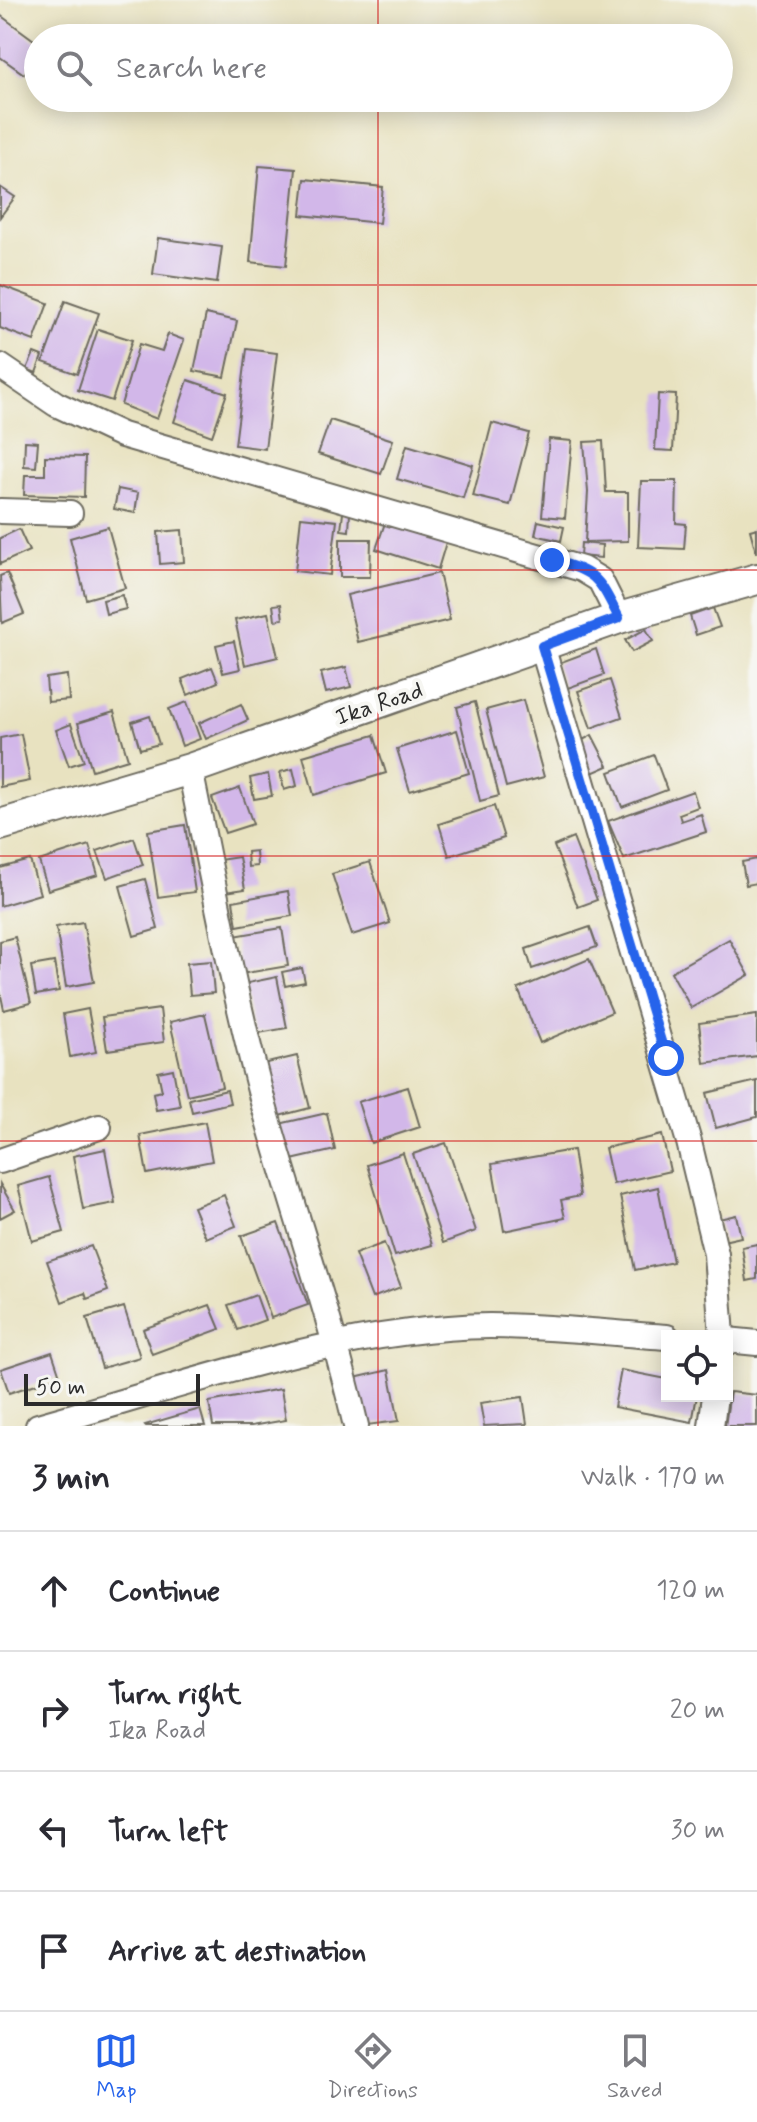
<!DOCTYPE html>
<html lang="en">
<head>
<meta charset="utf-8">
<style>
	body { margin:0; font-family:Mynerve,sans-serif; background:#f7f7f7; color:#2b2b33 }
	.controls { position:absolute; right:24px; bottom:24px; display:grid; overflow:hidden; border-radius:0px; box-shadow:0 4px 20px #0003 }
	.controls button { width:72px; height:72px; display:grid; place-items:center; padding:0; border:0; border-bottom:2px solid #e1e1e2; background:#fff; color:#2b2b33; font:40px sans-serif }
	.scale { position:absolute; left:24px; bottom:20px; width:176px; box-sizing:border-box; padding-left:8px; border:4px solid #2b2b2b; border-top:0; font-size:22px; line-height:28px; white-space:nowrap; color:#2b2b2b; -webkit-text-stroke:6px #f6f6f2; paint-order:stroke }
	.stop { position:absolute; width:24px; height:24px; margin:-18px; border:6px solid #2563eb; border-radius:50%; background:#fff }
	.stop.end { background:#2563eb; border-color:#fff; box-shadow:0 2px 8px #0008 }
	.list { margin:0; padding:0; list-style:none }
	h2 { display:flex; justify-content:space-between; align-items:center; height:104px; margin:0; padding:0 32px; font-size:34px }
	h2 small { font-size:26px; font-weight:400; color:#7c7c81 }
	.list li { display:grid; grid-template-columns:52px 1fr auto; gap:24px; align-items:center; box-sizing:border-box; height:120px; padding:0 32px; border-top:2px solid #e1e1e2 }
	.list b { display:block; font-size:30px; white-space:nowrap }
	.list p { margin:0; font-size:26px; white-space:nowrap; color:#7c7c81 }
	.list em { font-size:26px; font-style:normal; color:#7c7c81 }
	.icon { flex:none; width:44px; height:44px; fill:none; stroke:currentColor; stroke-width:2; stroke-linecap:round; stroke-linejoin:round }
	.map { position:relative; flex:none; width:757px; height:1426px; overflow:hidden }
	.search { position:absolute; background:#fff; box-shadow:0 4px 20px #0003; left:24px; right:24px; top:24px; height:88px; display:flex; align-items:center; gap:20px; box-sizing:border-box; padding:0 28px; border-radius:44px; color:#7c7c81; font-size:30px }
	.sheet { height:584px; background:#fff }
	nav { display:flex; justify-content:space-around; align-items:center; box-sizing:border-box; height:112px; border-top:2px solid #e1e1e2; background:#fff; font-size:22px; color:#7c7c81 }
	nav a { display:grid; justify-items:center; gap:4px }
	nav .on { color:#2563eb }
	.map>svg:first-child { display:block }
</style>
</head>
<body>
<div class="map">
<svg width="757" height="1426" viewBox="0 0 757 1426">
	<rect width="100%" height="100%" fill="#f6f6f2"/>
	<filter id="ink" filterUnits="userSpaceOnUse"><feTurbulence type="fractalNoise" baseFrequency=".0125" numOctaves="2"/><feDisplacementMap in="SourceGraphic" scale="16" xChannelSelector="R" yChannelSelector="G"/><feConvolveMatrix kernelMatrix="1 2 1 2 8 2 1 2 1" color-interpolation-filters="sRGB"/></filter>
	<filter id="wash" filterUnits="userSpaceOnUse"><feTurbulence type="fractalNoise" baseFrequency=".006" numOctaves="4" result="noise"/><feDisplacementMap in="SourceGraphic" scale="32" xChannelSelector="R" yChannelSelector="G"/><feGaussianBlur stdDeviation="1.8" result="paint"/><feColorMatrix in="noise" values="0 0 0 0 0 0 0 0 0 0 0 0 0 0 0 0 0 1.4 0 .05"/><feComposite in="paint" operator="in"/></filter>
	<g filter="url(#wash)">
		<rect width="100%" height="100%" fill="#e8e2c0"/>
		<g id="blocks">
			<g fill="#d2b7e9">
				<path d="M0,15L38,43V55L24,74L0,57Z"/>
				<path d="M259,166L296,169L286,266L250,262Z"/>
				<path d="M305,179L383,187L379,223L301,215Z"/>
				<path d="M0,187L15,197L0,217Z"/>
				<path d="M158,238L222,247L217,283L153,274Z"/>
				<path d="M0,285L48,303L34,341L0,328Z"/>
				<path d="M65,301L99,313L77,374L43,362Z"/>
				<path d="M206,314L237,321L225,377L194,371Z"/>
				<path d="M98,329L132,340L112,401L78,390Z"/>
				<path d="M168,334L184,340L157,419L121,405L139,344L162,351Z"/>
				<path d="M247,349L277,353L265,449L235,445Z"/>
				<path d="M34,353L42,356L36,373L27,369Z"/>
				<path d="M188,380L227,393L212,436L174,422Z"/>
				<path d="M658,394L676,395L673,451L655,450Z"/>
				<path d="M330,420L393,440L381,474L318,454Z"/>
				<path d="M492,423L529,433L510,505L473,496Z"/>
				<path d="M549,439L572,441L565,518L542,516Z"/>
				<path d="M25,441L38,442L36,467L24,466Z"/>
				<path d="M603,441L606,492H628V541L585,542L588,492L584,442Z"/>
				<path d="M407,445L473,465L463,498L397,479Z"/>
				<path d="M45,456L85,457L84,497L24,495L25,475H45Z"/>
				<path d="M641,481H677L676,523L686,524L684,549L638,547Z"/>
				<path d="M118,489L138,493L135,513L114,509Z"/>
				<path d="M343,513H350L349,531L341,530Z"/>
				<path d="M301,517L337,521L330,575L295,571Z"/>
				<path d="M386,520L447,539L438,569L376,549Z"/>
				<path d="M538,521L564,527L561,541L535,535Z"/>
				<path d="M108,527L125,588L86,599L70,538Z"/>
				<path d="M757,528V552H756L750,530Z"/>
				<path d="M19,529L29,551L0,564V538Z"/>
				<path d="M182,530L184,562L160,564L158,532Z"/>
				<path d="M340,539H371L370,577H340Z"/>
				<path d="M581,543L602,545L601,558L580,556Z"/>
				<path d="M7,573L24,614L2,623L0,576Z"/>
				<path d="M439,573L450,620L358,642L347,595Z"/>
				<path d="M122,595L126,609L106,614L103,600Z"/>
				<path d="M281,604L283,619L275,620L273,605Z"/>
				<path d="M713,608L720,627L696,635L690,616Z"/>
				<path d="M268,613L278,657L245,665L235,620Z"/>
				<path d="M646,629L653,641L632,652L625,640Z"/>
				<path d="M234,641L240,669L223,673L216,645Z"/>
				<path d="M596,649L604,675L565,689L556,664Z"/>
				<path d="M212,667L218,682L188,695L182,679Z"/>
				<path d="M346,667L351,687L326,693L321,673Z"/>
				<path d="M67,675L69,700L48,702L46,678Z"/>
				<path d="M610,680L622,717L591,728L578,691Z"/>
				<path d="M523,700L544,777L506,787L486,710Z"/>
				<path d="M187,702L200,739L182,746L169,709Z"/>
				<path d="M475,702L499,796L480,801L457,707Z"/>
				<path d="M241,704L248,720L206,739L199,723Z"/>
				<path d="M114,712L128,759L92,770L78,723Z"/>
				<path d="M150,716L159,744L140,749L132,722Z"/>
				<path d="M71,724L84,761L69,766L56,730Z"/>
				<path d="M457,730L469,773L410,791L397,749Z"/>
				<path d="M21,734L30,781L0,787V738Z"/>
				<path d="M374,735L386,773L314,795L303,756Z"/>
				<path d="M592,735L608,766L592,773L577,743Z"/>
				<path d="M654,755L667,790L622,807L609,772Z"/>
				<path d="M293,769L297,786L284,790L280,772Z"/>
				<path d="M268,774L272,796L254,799L250,778Z"/>
				<path d="M240,788L253,824L225,833L212,798Z"/>
				<path d="M693,791L698,807L679,814L681,821L701,814L706,832L624,859L608,821Z"/>
				<path d="M494,806L504,838L449,856L439,824Z"/>
				<path d="M185,825L195,892L158,897L148,831Z"/>
				<path d="M134,838L143,865L107,878L97,851Z"/>
				<path d="M573,838L597,900L578,907L554,846Z"/>
				<path d="M89,845L98,875L48,890L39,861Z"/>
				<path d="M256,851L257,866L248,867L247,852Z"/>
				<path d="M239,857L245,889L225,892L219,860Z"/>
				<path d="M757,859V883L746,885L742,862Z"/>
				<path d="M30,860L40,894L0,906V868Z"/>
				<path d="M370,862L390,923L352,935L332,874Z"/>
				<path d="M145,879L158,929L134,936L120,886Z"/>
				<path d="M288,891L292,916L237,926L233,901Z"/>
				<path d="M83,922L94,982L66,987L56,927Z"/>
				<path d="M590,927L597,947L532,969L526,949Z"/>
				<path d="M282,928L288,966L240,974L234,936Z"/>
				<path d="M15,937L31,1003L4,1010L0,991V941Z"/>
				<path d="M729,939L749,975L691,1008L671,972Z"/>
				<path d="M589,959L612,1012L540,1043L518,989Z"/>
				<path d="M211,961L214,993L190,995L187,963Z"/>
				<path d="M54,962L59,991L36,995L31,966Z"/>
				<path d="M302,968L305,982L285,986L282,972Z"/>
				<path d="M277,977L287,1028L253,1034L243,984Z"/>
				<path d="M88,1009L96,1052L70,1057L63,1014Z"/>
				<path d="M160,1009L164,1042L107,1050L102,1017Z"/>
				<path d="M205,1014L222,1087L187,1095L170,1022Z"/>
				<path d="M757,1015V1056L704,1063L699,1023Z"/>
				<path d="M297,1056L310,1108L275,1117L263,1064Z"/>
				<path d="M173,1069L180,1106L156,1110L153,1093L162,1091L158,1072Z"/>
				<path d="M757,1081V1117L716,1128L707,1093Z"/>
				<path d="M408,1087L420,1127L371,1143L358,1102Z"/>
				<path d="M227,1090L230,1103L192,1112L189,1099Z"/>
				<path d="M327,1113L335,1150L287,1161L279,1124Z"/>
				<path d="M205,1122L212,1161L147,1174L140,1135Z"/>
				<path d="M662,1135L670,1171L613,1184L605,1148Z"/>
				<path d="M446,1143L476,1231L443,1243L413,1154Z"/>
				<path d="M105,1149L115,1203L83,1209L73,1156Z"/>
				<path d="M573,1150L580,1196L561,1200L565,1218L504,1231L492,1164Z"/>
				<path d="M403,1153L432,1245L395,1256L367,1165Z"/>
				<path d="M49,1177L64,1232L32,1241L18,1186Z"/>
				<path d="M0,1184L15,1210L0,1218Z"/>
				<path d="M658,1187L673,1262L635,1270L620,1196Z"/>
				<path d="M224,1195L236,1226L206,1238L193,1207Z"/>
				<path d="M736,1215L741,1237L723,1241L719,1219Z"/>
				<path d="M278,1223L308,1305L271,1318L241,1236Z"/>
				<path d="M384,1243L401,1287L372,1298L355,1254Z"/>
				<path d="M757,1244V1279L747,1281L742,1247Z"/>
				<path d="M91,1246L108,1291L87,1299L85,1293L62,1302L47,1261Z"/>
				<path d="M256,1295L265,1320L238,1330L228,1305Z"/>
				<path d="M210,1305L220,1329L152,1354L143,1329Z"/>
				<path d="M124,1307L140,1357L102,1368L87,1318Z"/>
				<path d="M52,1352L60,1376L9,1393L1,1369Z"/>
				<path d="M389,1370L399,1421L359,1426L350,1379Z"/>
				<path d="M621,1370L667,1379V1396H697L692,1422L614,1407Z"/>
				<path d="M281,1389L286,1420L251,1426H213L209,1402Z"/>
				<path d="M730,1392L757,1395V1426H725Z"/>
				<path d="M523,1397L527,1424L484,1426L480,1403Z"/>
				<path d="M200,1409L205,1426H146L145,1425Z"/>
			</g>
		</g>
	</g>
	<g filter="url(#ink)">
		<use href="#blocks" fill-opacity="0" stroke="#6d6b5f" stroke-width="2"/>
		<g fill="none" stroke-linecap="round" stroke-linejoin="round">
			<g stroke="#6d6b5f" stroke-width="28">
				<g id="minor">
					<path d="M0,366L56,404L122,435L582,569L600,580L619,618"/>
					<path d="M0,511L70,513"/>
					<path d="M542,646L689,1142L716,1254L722,1336"/>
					<path d="M190,769C213,882 234,995 264,1106C294,1213 331,1317 356,1426"/>
					<path d="M0,1161L99,1127"/>
					<path d="M727,1340L757,1343"/>
					<path d="M38,1426C184,1386 338,1328 490,1326C549,1326 609,1333 667,1337"/>
					<path d="M711,1426L715,1396"/>
				</g>
			</g>
			<g stroke="#6d6b5f" stroke-width="34">
				<path id="tertiary" d="M0,825L190,769L619,618L757,579"/>
			</g>
			<use href="#minor" stroke="#fff" stroke-width="24"/>
			<use href="#tertiary" stroke="#fff" stroke-width="30"/>
		</g>
	</g>
	<g fill="none" stroke-linecap="round" stroke-linejoin="round" filter="url(#ink)">
		<path stroke="#2563eb" stroke-width="10" d="M552,560C598,573 598,577 619,618L542,646L666,1058"/>
	</g>
	<path fill="none" stroke="#d62828" stroke-width="2" stroke-opacity="0.55" d="M378,0V38M378,98V1426M0,285H757M0,570H757M0,856H757M0,1141H757"/>
	<g text-anchor="middle" stroke-width="8" stroke-linejoin="round" paint-order="stroke">
		<g font-size="24" fill="#2b2b2b" stroke="#f6f6f2">
			<text transform="translate(379 703) rotate(-19)" y="8">Ika Road</text>
		</g>
	</g>
</svg>
<div class="controls">
<button><svg class="icon" aria-label="locate" viewBox="0 0 24 24"><circle cx="12" cy="12" r="6"/><path d="M12 2v4M12 18v4M2 12h4M18 12h4"/></svg></button>
</div>
<div class="scale">50 m</div>
<div class="stop" style="left:666px;top:1058px"></div>
<div class="stop end" style="left:552px;top:560px"></div>
<div class="search"><svg class="icon" aria-label="search" viewBox="0 0 24 24"><circle cx="10" cy="10" r="6"/><path d="M15 15l6 6"/></svg>Search here</div>
</div>
<section class="sheet">
<h2>3 min<small>Walk · 170 m</small></h2>
<ul class="list">
<li><svg class="icon" aria-label="ahead" viewBox="0 0 24 24"><path d="M12 20V5M6 11l6-6 6 6"/></svg><div><b>Continue</b></div><em>120 m</em></li>
<li><svg class="icon" aria-label="right" viewBox="0 0 24 24"><path d="M7 20v-9h11M14 6l5 5-5 5"/></svg><div><b>Turn right</b><p>Ika Road</p></div><em>20 m</em></li>
<li><svg class="icon" aria-label="left" viewBox="0 0 24 24"><path d="M17 20v-9H6M10 6l-5 5 5 5"/></svg><div><b>Turn left</b></div><em>30 m</em></li>
<li><svg class="icon" aria-label="arrive" viewBox="0 0 24 24"><path d="M6 21V4h12l-3 4 3 4H6"/></svg><div><b>Arrive at destination</b></div></li>
</ul>
</section>
<nav>
<a class="on"><svg class="icon" aria-label="map" viewBox="0 0 24 24"><path d="M3 6l6-2 6 2 6-2v14l-6 2-6-2-6 2zM9 4v14M15 6v14"/></svg>Map</a>
<a><svg class="icon" aria-label="directions" viewBox="0 0 24 24"><path d="M12 3l9 9-9 9-9-9zM9 14v-3h6M13 9l2 2-2 2"/></svg>Directions</a>
<a><svg class="icon" aria-label="saved" viewBox="0 0 24 24"><path d="M7 4h10v16l-5-4-5 4z"/></svg>Saved</a>
</nav>
</body>
</html>
